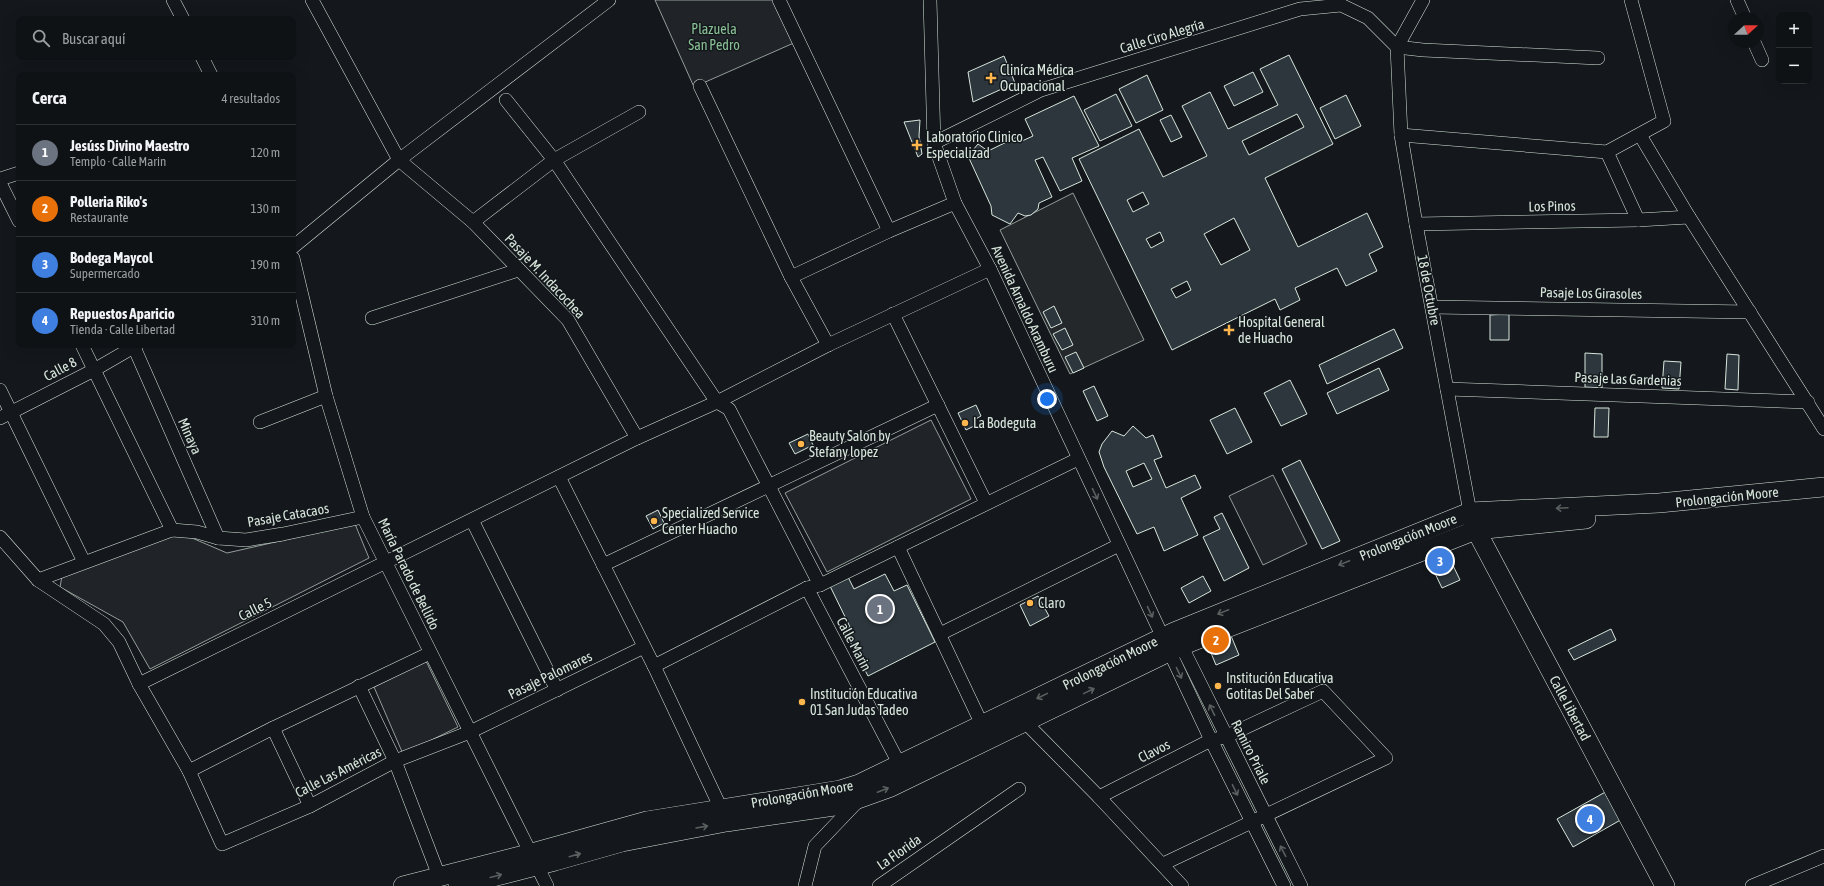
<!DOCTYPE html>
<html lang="es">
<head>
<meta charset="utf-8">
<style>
	body { margin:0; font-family:"Asap Condensed",sans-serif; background:#1d2022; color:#f1f3f6 }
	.controls { position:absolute; right:12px; top:12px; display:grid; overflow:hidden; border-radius:8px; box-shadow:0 4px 16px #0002 }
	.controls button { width:36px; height:36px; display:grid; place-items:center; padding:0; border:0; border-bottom:1px solid #2f3234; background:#0f1215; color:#f1f3f6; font:20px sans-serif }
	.compass { position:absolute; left:1728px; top:12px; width:36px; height:36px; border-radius:50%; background:#0f1215; box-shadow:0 4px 16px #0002; rotate:69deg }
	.you { position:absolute; left:1047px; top:399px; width:14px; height:14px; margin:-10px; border:3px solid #fff; border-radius:50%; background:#1a73e8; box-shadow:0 0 0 6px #1a73e833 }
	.badge { display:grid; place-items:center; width:26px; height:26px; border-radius:50%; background:#ffb74d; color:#fff; font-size:13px; font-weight:700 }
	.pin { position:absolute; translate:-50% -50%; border:2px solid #fff; box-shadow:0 1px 4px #0006 }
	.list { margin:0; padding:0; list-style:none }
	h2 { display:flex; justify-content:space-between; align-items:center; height:52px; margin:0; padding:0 16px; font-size:17px }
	h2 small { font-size:13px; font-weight:400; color:#9b9ea0 }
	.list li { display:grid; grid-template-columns:26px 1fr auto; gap:12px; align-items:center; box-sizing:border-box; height:56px; padding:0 16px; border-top:1px solid #2f3234 }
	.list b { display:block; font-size:15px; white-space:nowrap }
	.list p { margin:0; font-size:13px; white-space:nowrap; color:#9b9ea0 }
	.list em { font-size:13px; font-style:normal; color:#9b9ea0 }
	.icon { flex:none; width:22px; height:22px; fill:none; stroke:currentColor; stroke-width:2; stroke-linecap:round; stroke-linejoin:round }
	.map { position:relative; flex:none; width:1824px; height:886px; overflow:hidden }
	.search { position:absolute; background:#0f1215; box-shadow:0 4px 16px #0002; left:16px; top:16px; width:280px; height:44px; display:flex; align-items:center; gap:10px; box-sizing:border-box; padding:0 14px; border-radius:8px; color:#9b9ea0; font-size:15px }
	.panel { position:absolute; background:#0f1215; box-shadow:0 4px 16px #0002; left:16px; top:72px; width:280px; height:276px; border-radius:8px }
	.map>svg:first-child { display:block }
</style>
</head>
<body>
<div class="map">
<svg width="1824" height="886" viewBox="0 0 1824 886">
	<rect width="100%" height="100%" fill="#14181c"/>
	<g fill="#202428" stroke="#939e99">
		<path d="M655,0H775L796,42L694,87Z"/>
		<path d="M931,420L971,499L827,572L785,493Z"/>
		<path d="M1273,475L1307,544L1263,565L1229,496Z"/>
		<path d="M355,524L369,558L150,669L123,622L60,587L62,576L178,532L227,553Z"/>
		<path d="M426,661L458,727L403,754L374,687Z"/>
	</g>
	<path fill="#24282b" stroke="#939e99" d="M1073,193L1144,340L1070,374L1000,230Z"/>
	<g fill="#2c363c" stroke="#d8e6dc" fill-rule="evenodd">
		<path d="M1289,55L1333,144L1265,178L1298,247L1367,213L1383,247L1369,254L1377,271L1346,286L1337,268L1295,288L1300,300L1280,310L1275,299L1172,350L1079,159L1139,129L1163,177L1207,156L1182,106L1210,92L1228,129L1278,105L1260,69ZM1297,114L1304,127L1249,155L1242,141ZM1143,192L1149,204L1133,212L1127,200ZM1234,218L1250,250L1221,265L1204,234ZM1160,232L1164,241L1151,248L1146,239ZM1187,281L1191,290L1176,298L1171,289Z"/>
		<path d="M1004,56L1015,83L973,102L968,72Z"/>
		<path d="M1253,72L1263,92L1234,106L1224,86Z"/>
		<path d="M1147,75L1163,110L1136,123L1119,89Z"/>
		<path d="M1116,94L1132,126L1100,141L1084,110Z"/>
		<path d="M1346,95L1361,126L1335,139L1320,108Z"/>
		<path d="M1074,96L1099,146L1072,158L1082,181L1060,191L1043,157L1035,160L1052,197L1039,203L1038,209L1031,215L1025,216L1018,213L1010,224L992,215L991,206L968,156L978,144L988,151L1019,136L1022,141L1033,136L1025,119Z"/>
		<path d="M1171,115L1182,137L1171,142L1160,120Z"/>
		<path d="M920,120L919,136L922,154L918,157L904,122Z"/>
		<path d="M1054,306L1062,323L1051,328L1043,312Z"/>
		<path d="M1509,314V340H1490V315Z"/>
		<path d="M1065,328L1073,345L1062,350L1053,334Z"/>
		<path d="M1394,329L1403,348L1327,384L1319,365Z"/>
		<path d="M1076,352L1084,368L1073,373L1065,357Z"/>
		<path d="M1585,353L1602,354V388L1585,387Z"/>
		<path d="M1727,354L1739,355L1738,390L1725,389Z"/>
		<path d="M1664,361L1681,362L1679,389L1662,388Z"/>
		<path d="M1379,368L1389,390L1337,414L1327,393Z"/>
		<path d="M1290,380L1307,414L1281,426L1264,393Z"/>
		<path d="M1094,386L1108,416L1097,421L1083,391Z"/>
		<path d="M976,405L981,416L974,420L976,425L966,430L958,413Z"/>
		<path d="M1235,408L1252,442L1227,454L1210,420Z"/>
		<path d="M1595,408H1609L1608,437H1594Z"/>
		<path d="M1133,426L1146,438L1153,435L1162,457L1154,460L1166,488L1195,475L1201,488L1181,498L1198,535L1164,551L1154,527L1137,534L1104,467L1099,452L1102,444L1112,431L1124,436ZM1144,463L1152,479L1133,487L1126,471Z"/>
		<path d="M808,434L813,445L795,454L789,443Z"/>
		<path d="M1300,460L1340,541L1322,549L1282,469Z"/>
		<path d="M658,510L664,523L653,529L646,516Z"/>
		<path d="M1222,513L1249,568L1224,581L1203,537L1220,529L1214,517Z"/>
		<path d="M1448,555L1460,580L1442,588L1430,563Z"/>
		<path d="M885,574L894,591L907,585L935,642L868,676L844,630L850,627L830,586L848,577L854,589Z"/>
		<path d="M1203,576L1211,591L1189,603L1181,588Z"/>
		<path d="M1038,596L1049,616L1030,626L1020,605Z"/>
		<path d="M1611,629L1616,640L1574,660L1568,650Z"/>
		<path d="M1229,631L1239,655L1216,665L1206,641Z"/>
		<path d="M1609,790L1624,818L1573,847L1557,819Z"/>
	</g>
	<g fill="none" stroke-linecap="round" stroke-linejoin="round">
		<g stroke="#d8e6dc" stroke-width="14">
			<g id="street">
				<path d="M173,0L183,19"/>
				<path d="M312,0L399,160L473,222L568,320L637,438"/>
				<path d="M779,0L889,231"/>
				<path d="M930,0L934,143L955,203L990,269L1211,740L1284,886"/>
				<path d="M1737,0L1745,18"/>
				<path d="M1754,42L1762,60"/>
				<path d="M1397,47L1401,135L1416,224L1470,512"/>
				<path d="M1397,47L1423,50L1598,58"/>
				<path d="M1397,47L1423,0"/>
				<path d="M202,57L211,75"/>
				<path d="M700,86L791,277L828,345"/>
				<path d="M639,112L554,160L717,402L729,409L820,585"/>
				<path d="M1401,135L1607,152L1638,220"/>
				<path d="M1640,135L1689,217L1824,429"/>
				<path d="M934,143L1041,90L1300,9L1341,5L1368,18L1397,47"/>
				<path d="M1607,152L1664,121L1631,0"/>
				<path d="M0,179L19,173"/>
				<path d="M0,183L19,221"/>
				<path d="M473,222L554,160L506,100"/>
				<path d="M1416,224L1638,220L1689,217"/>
				<path d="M293,247L399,160L609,0"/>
				<path d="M293,258L326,396L363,517L547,886"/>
				<path d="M791,277L889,231L955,203"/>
				<path d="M1432,307L1750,312"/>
				<path d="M893,314L986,503"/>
				<path d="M372,318L518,270"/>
				<path d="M82,345L172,530"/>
				<path d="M134,347L218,538"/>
				<path d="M1447,389L1808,402"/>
				<path d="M0,390L84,562"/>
				<path d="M0,418L94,370L137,345"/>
				<path d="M260,422L326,396"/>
				<path d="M559,477L654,666L724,815"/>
				<path d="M472,520L557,690"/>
				<path d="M0,537L38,580L104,624L119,642L139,684L189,771L222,844L310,806L395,761L470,732L644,647"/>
				<path d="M898,547L985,731"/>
				<path d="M603,565L938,405"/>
				<path d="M38,580L172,530L197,532L218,538L246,540L283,534L363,517"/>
				<path d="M807,588L903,771"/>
				<path d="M940,634L1119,545"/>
				<path d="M1178,639L1301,886"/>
				<path d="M654,666L807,588L820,585L1078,459"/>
				<path d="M139,684L637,438L717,402L828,345L990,269"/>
				<path d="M359,686L395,761L439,876"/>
				<path d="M1025,722L1099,797L1182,886"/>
				<path d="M273,728L310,806"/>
				<path d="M189,771L273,728L430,653"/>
				<path d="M1099,797L1211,740L1225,737L1323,691L1386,758L1163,864"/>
				<path d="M805,886L815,846L857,802"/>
				<path d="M879,886L1019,789"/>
				<path d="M1752,886L1824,856"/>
			</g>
		</g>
		<g stroke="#d8e6dc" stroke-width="20">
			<g id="secondary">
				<path d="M1472,519L1476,530L1665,886"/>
				<path d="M403,886L532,853L647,821L840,790L859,784L1174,632L1470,512L1659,503L1824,487"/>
				<path d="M458,886L555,861L622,842L726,822L841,805L891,787L1181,646L1476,530L1586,519"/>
			</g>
		</g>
		<use href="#street" stroke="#14181c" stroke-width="13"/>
		<use href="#secondary" stroke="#14181c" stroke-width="19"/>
	</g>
	<defs><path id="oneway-shaft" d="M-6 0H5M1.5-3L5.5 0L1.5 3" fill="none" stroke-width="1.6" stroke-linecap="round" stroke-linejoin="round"/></defs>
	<g stroke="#59605f">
		<use href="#oneway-shaft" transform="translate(1095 494) rotate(65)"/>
		<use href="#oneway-shaft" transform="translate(1562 508) rotate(177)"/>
		<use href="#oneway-shaft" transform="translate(1344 563) rotate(158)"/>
		<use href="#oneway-shaft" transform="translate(1150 612) rotate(65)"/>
		<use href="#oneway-shaft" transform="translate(1223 612) rotate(158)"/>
		<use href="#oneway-shaft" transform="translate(1179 673) rotate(65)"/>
		<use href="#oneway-shaft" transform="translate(1089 691) rotate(-26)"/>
		<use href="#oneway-shaft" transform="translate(1042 696) rotate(154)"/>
		<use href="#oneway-shaft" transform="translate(1212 710) rotate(-116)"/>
		<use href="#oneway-shaft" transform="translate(883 790) rotate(-21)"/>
		<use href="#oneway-shaft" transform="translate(1235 790) rotate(64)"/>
		<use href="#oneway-shaft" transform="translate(702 827) rotate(-10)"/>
		<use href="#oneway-shaft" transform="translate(1283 851) rotate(-117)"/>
		<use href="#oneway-shaft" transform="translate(575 855) rotate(-16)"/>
		<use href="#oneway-shaft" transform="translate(496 876) rotate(-15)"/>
	</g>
	<g fill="#ffb74d" stroke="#14181c" stroke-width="1.5">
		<path d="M989 72h4v4h4v4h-4v4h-4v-4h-4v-4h4z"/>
		<path d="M915 139h4v4h4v4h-4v4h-4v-4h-4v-4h4z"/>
		<path d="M1227 324h4v4h4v4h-4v4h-4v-4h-4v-4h4z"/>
		<circle cx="965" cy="423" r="4"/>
		<circle cx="801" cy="444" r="4"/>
		<circle cx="654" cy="521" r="4"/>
		<circle cx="1030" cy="603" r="4"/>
		<circle cx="1218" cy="686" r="4"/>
		<circle cx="802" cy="702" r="4"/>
	</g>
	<g text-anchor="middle" stroke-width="3" stroke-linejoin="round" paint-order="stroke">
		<g font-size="14" fill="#8ac095" stroke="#14181c">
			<text x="714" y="34">Plazuela<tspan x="714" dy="16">San Pedro</tspan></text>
		</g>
		<g font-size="14" fill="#d8e6dc" stroke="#14181c">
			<text transform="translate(1162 36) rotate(-17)" y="5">Calle Ciro Alegría</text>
			<text transform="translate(1552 206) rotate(-1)" y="5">Los Pinos</text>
			<text transform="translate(545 276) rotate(47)" y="5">Pasaje M. Indacochea</text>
			<text transform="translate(1429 290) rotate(79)" y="5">18 de Octubre</text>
			<text transform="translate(1591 293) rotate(1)" y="5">Pasaje Los Girasoles</text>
			<text transform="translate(1025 309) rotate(65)" y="5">Avenida Arnaldo Aramburu</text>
			<text transform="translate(60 369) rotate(-28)" y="5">Calle 8</text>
			<text transform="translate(1628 379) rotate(2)" y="5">Pasaje Las Gardenias</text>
			<text transform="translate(190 436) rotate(66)" y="5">Minaya</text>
			<text transform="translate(1727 497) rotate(-6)" y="5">Prolongación Moore</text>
			<text transform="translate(288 515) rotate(-10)" y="5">Pasaje Catacaos</text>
			<text transform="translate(1408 537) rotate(-22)" y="5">Prolongación Moore</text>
			<text transform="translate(409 574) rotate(64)" y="5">María Parado de Bellido</text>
			<text transform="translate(255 609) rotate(-26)" y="5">Calle 5</text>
			<text transform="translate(854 644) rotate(62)" y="5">Calle Marin</text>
			<text transform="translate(1110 663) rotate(-26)" y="5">Prolongación Moore</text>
			<text transform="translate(550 675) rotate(-26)" y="5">Pasaje Palomares</text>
			<text transform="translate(1570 708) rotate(62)" y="5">Calle Libertad</text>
			<text transform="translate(1154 751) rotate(-27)" y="5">Clavos</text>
			<text transform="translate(1251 752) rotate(63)" y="5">Ramiro Priale</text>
			<text transform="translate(338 772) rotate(-27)" y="5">Calle Las Américas</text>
			<text transform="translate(802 794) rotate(-10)" y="5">Prolongación Moore</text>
			<text transform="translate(899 852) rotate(-35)" y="5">La Florida</text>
		</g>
		<g font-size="14" fill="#d8e6dc" stroke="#14181c" text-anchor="start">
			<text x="1000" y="75">Cliníca Médica<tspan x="1000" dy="16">Ocupacional</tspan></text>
			<text x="926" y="142">Laboratorio Clinico<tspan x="926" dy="16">Especializad</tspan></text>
			<text x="1238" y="327">Hospital General<tspan x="1238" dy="16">de Huacho</tspan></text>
			<text x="973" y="428">La Bodeguta</text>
			<text x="809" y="441">Beauty Salon by<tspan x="809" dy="16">Stefany lopez</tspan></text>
			<text x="662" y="518">Specialized Service<tspan x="662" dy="16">Center Huacho</tspan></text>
			<text x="1038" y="608">Claro</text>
			<text x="1226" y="683">Institución Educativa<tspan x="1226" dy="16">Gotitas Del Saber</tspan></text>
			<text x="810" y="699">Institución Educativa<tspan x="810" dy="16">01 San Judas Tadeo</tspan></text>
		</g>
	</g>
</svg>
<div class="controls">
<button>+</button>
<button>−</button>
</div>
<svg class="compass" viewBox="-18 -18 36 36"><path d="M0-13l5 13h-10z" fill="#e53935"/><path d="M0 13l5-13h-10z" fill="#9b9ea0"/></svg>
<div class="you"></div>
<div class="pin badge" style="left:880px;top:609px;background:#6b7280">1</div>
<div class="pin badge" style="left:1216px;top:640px;background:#e8710a">2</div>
<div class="pin badge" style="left:1440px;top:561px;background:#3f7fe0">3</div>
<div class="pin badge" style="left:1590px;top:819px;background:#3f7fe0">4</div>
<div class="search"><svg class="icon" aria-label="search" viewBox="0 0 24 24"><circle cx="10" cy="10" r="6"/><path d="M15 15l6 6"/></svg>Buscar aquí</div>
<section class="panel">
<h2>Cerca<small>4 resultados</small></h2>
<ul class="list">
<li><span class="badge" style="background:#6b7280">1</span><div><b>Jesúss Divino Maestro</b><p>Templo · Calle Marin</p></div><em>120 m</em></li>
<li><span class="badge" style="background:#e8710a">2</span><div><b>Polleria Riko's</b><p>Restaurante</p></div><em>130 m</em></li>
<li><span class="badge" style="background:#3f7fe0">3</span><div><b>Bodega Maycol</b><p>Supermercado</p></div><em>190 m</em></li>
<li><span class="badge" style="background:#3f7fe0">4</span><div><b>Repuestos Aparicio</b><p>Tienda · Calle Libertad</p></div><em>310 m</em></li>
</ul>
</section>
</div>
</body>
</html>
